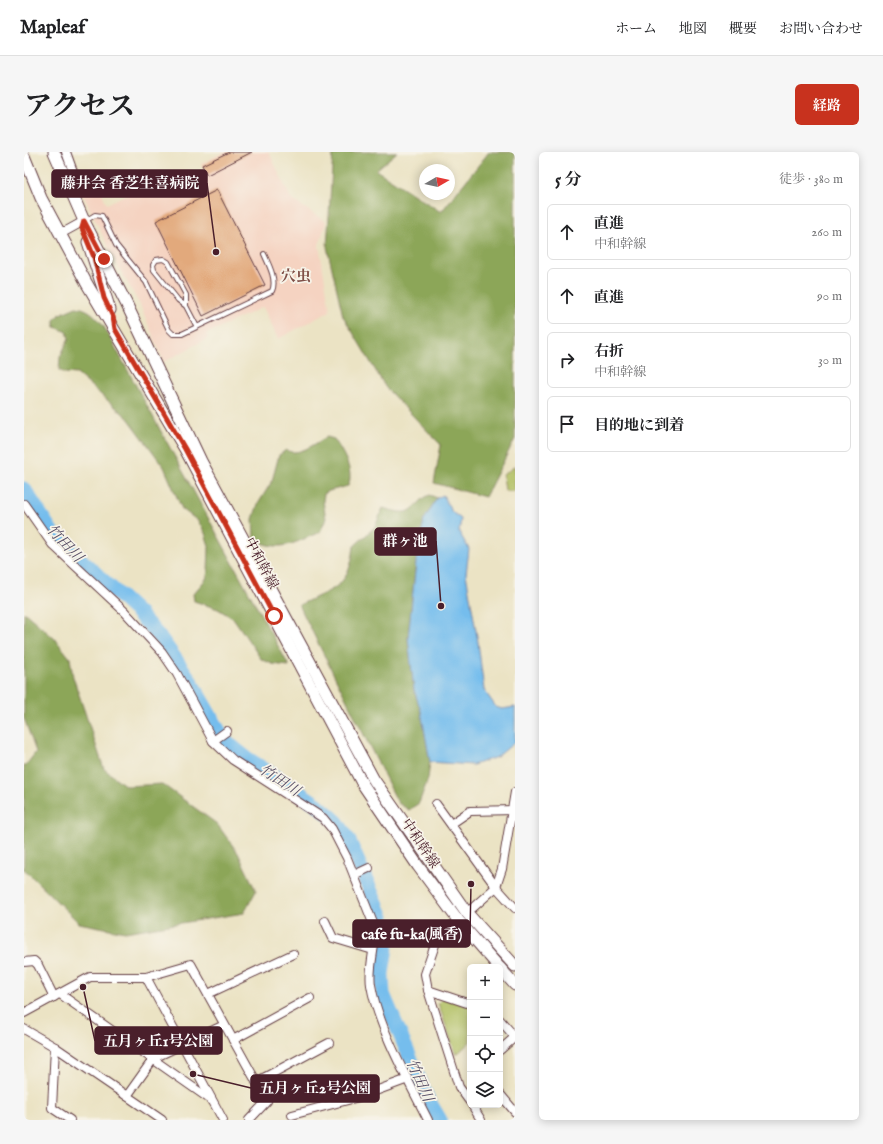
<!DOCTYPE html>
<html lang="ja">
<head>
<meta charset="utf-8">
<style>
	body { margin:0; font-family:"IM FELL English","Noto Serif JP",serif; background:#f6f6f6; color:#202124 }
	.controls { position:absolute; right:12px; bottom:12px; display:grid; overflow:hidden; border-radius:6px; box-shadow:0 2px 10px #0003 }
	.controls button { width:36px; height:36px; display:grid; place-items:center; padding:0; border:0; border-bottom:1px solid #e0e0e0; background:#fff; color:#202124; font:20px sans-serif }
	.compass { position:absolute; left:395px; top:12px; width:36px; height:36px; border-radius:50%; background:#fff; box-shadow:0 2px 10px #0003; rotate:81deg }
	.stop { position:absolute; width:12px; height:12px; margin:-9px; border:3px solid #c8321e; border-radius:50%; background:#fff }
	.stop.end { background:#c8321e; border-color:#fff; box-shadow:0 1px 4px #0008 }
	.list { margin:0; padding:0; list-style:none }
	h2 { display:flex; justify-content:space-between; align-items:center; height:52px; margin:0; padding:0 16px; font-size:17px }
	h2 small { font-size:13px; font-weight:400; color:#757577 }
	.list li { display:grid; grid-template-columns:26px 1fr auto; gap:12px; align-items:center; box-sizing:border-box; height:56px; margin:0 8px 8px; padding:0 8px; border:1px solid #e0e0e0; border-radius:6px }
	.list b { display:block; font-size:15px; white-space:nowrap }
	.list p { margin:0; font-size:13px; white-space:nowrap; color:#757577 }
	.list em { font-size:13px; font-style:normal; color:#757577 }
	.icon { flex:none; width:22px; height:22px; fill:none; stroke:currentColor; stroke-width:2; stroke-linecap:round; stroke-linejoin:round }
	.map { position:relative; flex:none; width:491px; height:968px; overflow:hidden; border-radius:6px }
	header { display:flex; align-items:center; gap:24px; box-sizing:border-box; height:56px; padding:0 20px; background:#fff; border-bottom:1px solid #e0e0e0 }
	header strong { font-size:19px }
	nav { display:flex; gap:22px; margin-inline-start:auto; font-size:14px }
	.intro { display:flex; align-items:center; justify-content:space-between; box-sizing:border-box; height:96px; padding:0 24px }
	h1 { margin:0; font-size:28px }
	.button { padding:10px 18px; border-radius:6px; background:#c8321e; color:#fff; font-size:14px; font-weight:700 }
	main { display:flex; gap:24px; padding:0 24px }
	aside { flex:1; background:#fff; border-radius:6px; box-shadow:0 2px 10px #0003 }
	.map>svg:first-child { display:block }
</style>
</head>
<body>
<header>
<strong>Mapleaf</strong>
<nav><a>ホーム</a><a>地図</a><a>概要</a><a>お問い合わせ</a></nav>
</header>
<div class="intro"><h1>アクセス</h1><a class="button">経路</a></div>
<main>
<div class="map">
<svg width="491" height="968" viewBox="0 0 491 968">
	<rect width="100%" height="100%" fill="#f7f3e8"/>
	<filter id="ink" filterUnits="userSpaceOnUse"><feTurbulence type="fractalNoise" baseFrequency=".025" numOctaves="2"/><feDisplacementMap in="SourceGraphic" scale="8" xChannelSelector="R" yChannelSelector="G"/><feConvolveMatrix kernelMatrix="1 2 1 2 8 2 1 2 1" color-interpolation-filters="sRGB"/></filter>
	<filter id="wash" filterUnits="userSpaceOnUse"><feTurbulence type="fractalNoise" baseFrequency=".012" numOctaves="4" result="noise"/><feDisplacementMap in="SourceGraphic" scale="16" xChannelSelector="R" yChannelSelector="G"/><feGaussianBlur stdDeviation="0.9" result="paint"/><feColorMatrix in="noise" values="0 0 0 0 0 0 0 0 0 0 0 0 0 0 0 0 0 1.4 0 .05"/><feComposite in="paint" operator="in"/></filter>
	<g filter="url(#wash)">
		<rect width="100%" height="100%" fill="#ebe3c4"/>
		<path fill="#f5d3c1" d="M200,0H245L267,47L302,70L295,93L306,159L254,187L239,155L182,182L184,186L140,210L116,153L90,107L52,28L70,25L83,52L113,37L152,35L155,42L183,26L177,12Z"/>
		<g fill="#b1c063" stroke="#7e7047">
			<path d="M491,314V339H481L479,323Z"/>
			<path d="M419,846L446,854V890L432,903L414,851Z"/>
		</g>
		<g fill="#8ca659" stroke="#6b6242">
			<path d="M309,0H373L352,18L417,60L465,0H491V287L461,345L410,331L417,293L362,236L319,164L303,95Z"/>
			<path d="M52,155C64,156 72,164 79,173L265,514L248,512L237,507L210,467L194,457L170,449L169,442L182,427L184,420L185,394L181,381L174,369L158,357L140,315L104,266L53,222L41,221L35,218L36,205L45,186L43,180L31,175L30,168L36,162Z"/>
			<path d="M303,285L310,287C318,299 331,319 324,334L305,339L300,342L299,349L302,367L296,380C272,390 256,402 230,387L229,367L234,352L248,329L255,303L262,298C275,305 291,291 303,285Z"/>
			<path d="M406,343L413,346L400,368L393,401L384,486L390,538L397,559L406,610L404,627L395,651L385,658L374,651L275,453C310,436 325,437 330,394L351,375L359,356C366,358 378,362 385,359C393,355 397,346 406,343Z"/>
			<path d="M0,460L31,487L46,506L49,525L80,617L102,634L138,632L193,672L214,701L232,739L220,761L101,780L55,771L0,717V613H2L12,600L0,566Z"/>
		</g>
		<path fill="#75bded" stroke="#606e8c" d="M419,343L428,360L437,367L435,380L445,397L442,422L454,490L460,538L472,555L478,557L491,555V590L473,605L449,613L406,610L397,559L390,538L384,486L393,401L400,368L413,346Z"/>
		<g fill="none" stroke-linecap="round" stroke-linejoin="round">
			<path stroke="#75bded" stroke-width="15" d="M0,337L29,382L114,461L137,487L164,525L200,588L221,605L294,653L313,670L324,687L358,765L363,789L358,822L359,842L403,946L416,968"/>
		</g>
		<g id="blocks">
			<g fill="#e2a97c">
				<path d="M205,0H228L183,23L178,13Z"/>
				<path d="M193,38L241,133L179,164L132,69Z"/>
			</g>
		</g>
	</g>
	<g filter="url(#ink)">
		<use href="#blocks" fill-opacity="0" stroke="#623c42" stroke-width="1"/>
		<g fill="none" stroke-linecap="round" stroke-linejoin="round">
			<g stroke="#623c42" stroke-width="6">
				<g id="lane">
					<path d="M51,25C77,23 101,29 126,26"/>
					<path d="M61,69L71,63L78,64L92,93L122,130L145,178L149,182H158L248,139C253,128 245,113 240,102"/>
					<path d="M162,154L154,148L130,118L129,113L132,108L139,107L144,110L162,143V154L173,175"/>
				</g>
			</g>
			<g stroke="#623c42" stroke-width="10">
				<g id="street">
					<path d="M42,0L51,25L42,29"/>
					<path d="M35,79H42L60,69"/>
					<path d="M0,352L28,392L100,459L138,500L153,522L189,589L209,608L299,666L308,677L323,706L351,776C352,795 344,815 347,833C354,875 385,930 404,968"/>
					<path d="M189,589L203,579"/>
					<path d="M412,652L472,735L491,756"/>
					<path d="M427,672L446,659L491,658"/>
					<path d="M330,723L345,716"/>
					<path d="M443,761L472,735L478,717L491,640"/>
					<path d="M434,768L413,787L401,822L404,838L435,935L446,950"/>
					<path d="M301,769L309,786L349,798"/>
					<path d="M0,810L10,809L14,813L30,845"/>
					<path d="M122,825L199,968"/>
					<path d="M404,838L446,852"/>
					<path d="M36,842L187,948"/>
					<path d="M184,842L269,802"/>
					<path d="M0,861L66,825H122L167,812L243,949L225,968"/>
					<path d="M476,868L491,885"/>
					<path d="M0,877L31,895L138,968"/>
					<path d="M209,888L286,846"/>
					<path d="M31,895L28,956L46,968"/>
					<path d="M476,898L491,885"/>
					<path d="M232,930L305,891"/>
					<path d="M476,942L491,960"/>
					<path d="M103,944L130,906L200,873"/>
					<path d="M448,953L457,968"/>
					<path d="M268,963L335,945L384,927"/>
				</g>
			</g>
			<g stroke="#623c42" stroke-width="13">
				<g id="secondary">
					<path d="M30,0L60,69L102,151L177,309L350,628L443,761L491,814"/>
					<path d="M0,4L17,46L63,132L161,297L338,631L394,714L434,768L475,815"/>
					<path d="M64,90L86,158"/>
					<path d="M476,816L491,833"/>
				</g>
			</g>
			<use href="#lane" stroke="#fff" stroke-width="4"/>
			<use href="#street" stroke="#fff" stroke-width="8"/>
			<use href="#secondary" stroke="#fff" stroke-width="11"/>
		</g>
	</g>
	<g fill="none" stroke-linecap="round" stroke-linejoin="round" filter="url(#ink)">
		<path stroke="#c8321e" stroke-width="5" d="M80,107L60,69L58,76L70,105L80,146L89,165L91,177L161,297L250,464"/>
	</g>
	<g text-anchor="middle" stroke-width="3.5" stroke-linejoin="round" paint-order="stroke">
		<g font-size="14" fill="#4a1f2b" stroke="#f7f3e8">
			<text transform="translate(238 411) rotate(62)" y="5">中和幹線</text>
			<text transform="translate(397 691) rotate(56)" y="5">中和幹線</text>
		</g>
		<g font-size="15" font-weight="bold" fill="#7f4f47" stroke="#f7f3e8">
			<text x="272" y="129">穴虫</text>
		</g>
		<g font-size="15" font-style="italic" fill="#574e65" stroke="#f7f3e8">
			<text transform="translate(41 391) rotate(47)" y="5">竹田川</text>
			<text transform="translate(256 628) rotate(33)" y="5">竹田川</text>
			<text transform="translate(396 928) rotate(66)" y="5">竹田川</text>
		</g>
	</g>
	<path fill="none" stroke="#4a1f2b" stroke-width="1.5" d="M192 100L183 31M417 454L412 389M447 732L446 782M59 835L71 889M169 922L227 936"/>
	<g fill="#4a1f2b" stroke="#f7f3e8" stroke-width="1.5">
		<circle cx="192" cy="100" r="4"/>
		<circle cx="417" cy="454" r="4"/>
		<circle cx="447" cy="732" r="4"/>
		<circle cx="59" cy="835" r="4"/>
		<circle cx="169" cy="922" r="4"/>
	</g>
	<g fill="#4a1f2b" stroke="#4a1f2b" stroke-width="1.5">
		<rect x="28" y="18" width="155" height="27" rx="4"/>
		<rect x="351" y="376" width="61" height="27" rx="4"/>
		<rect x="329" y="768" width="117" height="27" rx="4"/>
		<rect x="71" y="875" width="127" height="27" rx="4"/>
		<rect x="227" y="923" width="128" height="27" rx="4"/>
	</g>
	<g font-size="15" text-anchor="middle" font-weight="bold" fill="#fff">
		<text x="106" y="36">藤井会 香芝生喜病院</text>
		<text x="381" y="394">群ヶ池</text>
		<text x="388" y="787">cafe fu-ka(風香)</text>
		<text x="134" y="894">五月ヶ丘1号公園</text>
		<text x="291" y="941">五月ヶ丘2号公園</text>
	</g>
</svg>
<div class="controls">
<button>+</button>
<button>−</button>
<button><svg class="icon" aria-label="locate" viewBox="0 0 24 24"><circle cx="12" cy="12" r="6"/><path d="M12 2v4M12 18v4M2 12h4M18 12h4"/></svg></button>
<button><svg class="icon" aria-label="layers" viewBox="0 0 24 24"><path d="M12 4l9 5-9 5-9-5zM3 14l9 5 9-5"/></svg></button>
</div>
<svg class="compass" viewBox="-18 -18 36 36"><path d="M0-13l5 13h-10z" fill="#e53935"/><path d="M0 13l5-13h-10z" fill="#757577"/></svg>
<div class="stop" style="left:250px;top:464px"></div>
<div class="stop end" style="left:80px;top:107px"></div>
</div>
<aside>
<h2>5 分<small>徒歩 · 380 m</small></h2>
<ul class="list">
<li><svg class="icon" aria-label="ahead" viewBox="0 0 24 24"><path d="M12 20V5M6 11l6-6 6 6"/></svg><div><b>直進</b><p>中和幹線</p></div><em>260 m</em></li>
<li><svg class="icon" aria-label="ahead" viewBox="0 0 24 24"><path d="M12 20V5M6 11l6-6 6 6"/></svg><div><b>直進</b></div><em>90 m</em></li>
<li><svg class="icon" aria-label="right" viewBox="0 0 24 24"><path d="M7 20v-9h11M14 6l5 5-5 5"/></svg><div><b>右折</b><p>中和幹線</p></div><em>30 m</em></li>
<li><svg class="icon" aria-label="arrive" viewBox="0 0 24 24"><path d="M6 21V4h12l-3 4 3 4H6"/></svg><div><b>目的地に到着</b></div></li>
</ul>
</aside>
</main>
</body>
</html>
